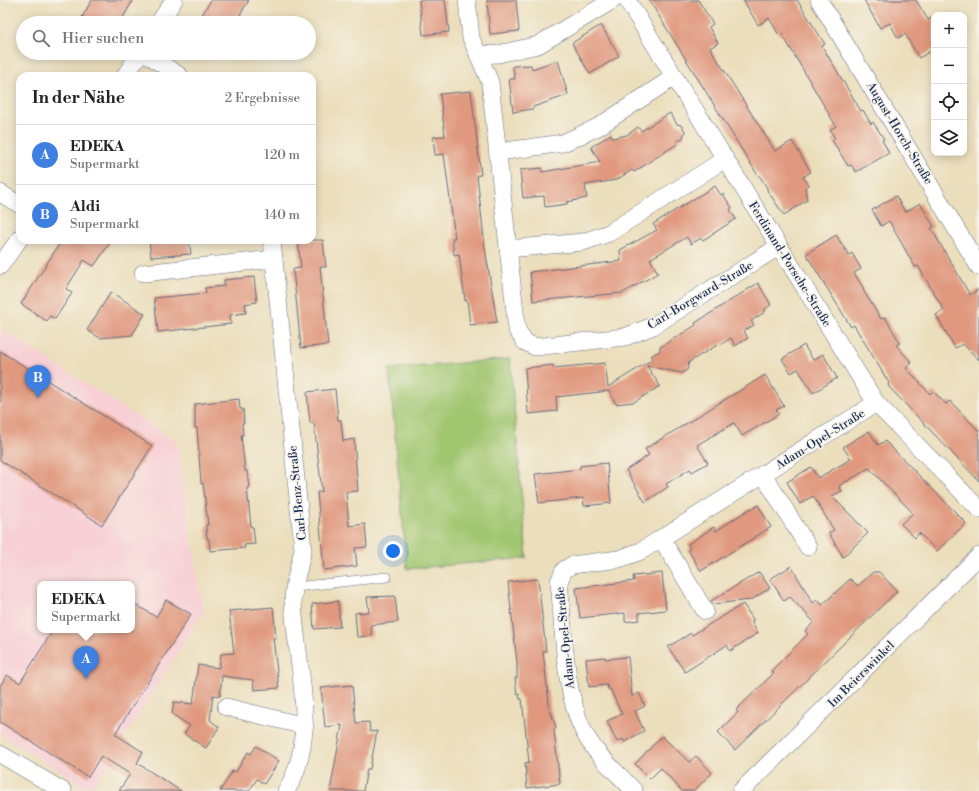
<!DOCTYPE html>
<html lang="de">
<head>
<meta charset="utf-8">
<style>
	body { margin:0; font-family:"Libre Bodoni",serif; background:#f2f2f2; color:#222 }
	.controls { position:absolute; right:12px; top:12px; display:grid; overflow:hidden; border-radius:8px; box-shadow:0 2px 10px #0003 }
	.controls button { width:36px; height:36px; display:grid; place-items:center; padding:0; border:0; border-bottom:1px solid #e0e0e0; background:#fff; color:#222; font:20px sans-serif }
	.you { position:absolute; left:393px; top:551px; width:14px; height:14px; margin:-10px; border:3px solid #fff; border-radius:50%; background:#1a73e8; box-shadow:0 0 0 6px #1a73e833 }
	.badge { display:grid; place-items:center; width:26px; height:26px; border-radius:50%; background:#1f6fb2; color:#fff; font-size:13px; font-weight:700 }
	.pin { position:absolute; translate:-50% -33px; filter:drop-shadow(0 1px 2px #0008) }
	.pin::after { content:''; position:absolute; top:21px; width:14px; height:12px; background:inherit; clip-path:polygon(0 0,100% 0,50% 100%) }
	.popup { position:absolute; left:37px; top:581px; width:98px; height:52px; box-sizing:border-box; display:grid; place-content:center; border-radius:8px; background:#fff; filter:drop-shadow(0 1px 3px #0005); font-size:13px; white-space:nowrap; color:#767676 }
	.popup b { font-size:15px; color:#222 }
	.popup::after { content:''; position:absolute; left:50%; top:100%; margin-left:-8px; border:8px solid transparent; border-top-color:#fff }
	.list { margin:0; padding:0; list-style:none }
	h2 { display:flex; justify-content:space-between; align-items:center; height:52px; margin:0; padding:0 16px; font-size:17px }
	h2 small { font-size:13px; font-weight:400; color:#767676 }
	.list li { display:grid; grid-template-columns:26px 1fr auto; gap:12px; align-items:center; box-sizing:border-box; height:60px; padding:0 16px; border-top:1px solid #e0e0e0 }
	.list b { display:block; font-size:15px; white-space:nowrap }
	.list p { margin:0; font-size:13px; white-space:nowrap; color:#767676 }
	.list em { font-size:13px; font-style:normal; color:#767676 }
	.icon { flex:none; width:22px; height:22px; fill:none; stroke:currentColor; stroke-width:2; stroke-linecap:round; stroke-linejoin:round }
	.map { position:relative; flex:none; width:979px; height:791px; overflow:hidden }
	.search { position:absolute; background:#fff; box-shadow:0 2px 10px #0003; left:16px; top:16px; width:300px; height:44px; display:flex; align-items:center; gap:10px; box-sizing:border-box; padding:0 14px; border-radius:22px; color:#767676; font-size:15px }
	.panel { position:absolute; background:#fff; box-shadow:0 2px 10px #0003; left:16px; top:72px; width:300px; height:172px; border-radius:12px }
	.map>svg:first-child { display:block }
</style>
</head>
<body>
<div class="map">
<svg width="979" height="791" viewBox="0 0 979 791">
	<rect width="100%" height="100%" fill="#f7f3e8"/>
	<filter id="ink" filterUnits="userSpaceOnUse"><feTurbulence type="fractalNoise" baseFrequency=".025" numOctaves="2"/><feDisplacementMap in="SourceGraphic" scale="8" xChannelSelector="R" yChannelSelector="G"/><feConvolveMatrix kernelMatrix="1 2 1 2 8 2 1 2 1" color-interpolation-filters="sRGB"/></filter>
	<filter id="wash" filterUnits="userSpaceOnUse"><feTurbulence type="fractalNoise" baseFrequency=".012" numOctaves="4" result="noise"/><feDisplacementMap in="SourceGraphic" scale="16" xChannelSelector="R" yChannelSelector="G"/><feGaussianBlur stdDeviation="0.9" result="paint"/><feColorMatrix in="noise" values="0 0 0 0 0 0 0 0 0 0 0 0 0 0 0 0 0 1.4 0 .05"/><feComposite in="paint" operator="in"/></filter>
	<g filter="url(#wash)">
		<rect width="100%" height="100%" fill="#ebdebb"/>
		<path fill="#f7cfd5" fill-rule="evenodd" d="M0,329L177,442L203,612L91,791L0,734ZM40,584H132V630H40Z"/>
		<path fill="#a1c670" stroke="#5e7a67" d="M510,359L527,558L407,569L389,369Z"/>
		<g id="blocks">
			<g fill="#e0987e">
				<path d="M92,0H133L120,23H92L82,17Z"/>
				<path d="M211,0H249L235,23H197Z"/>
				<path d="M419,0H445L449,32L423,35Z"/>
				<path d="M487,0H516L519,31L490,34Z"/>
				<path d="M649,0H698L713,24L709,27L718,43L710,48L775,151L792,141L811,172L803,177L809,185L805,188L807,200L784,215L767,190V188L761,178L757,174Z"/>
				<path d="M743,0H797L825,44L822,46L861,111L863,110L871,124L873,122L884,139L882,140L889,153L856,172L851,165L848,166L832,140L835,138L830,130L836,126L782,34L779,35L769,18L758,25Z"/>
				<path d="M864,0H916L928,20L934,16V49L919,58L905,34L898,38L890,23L880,28Z"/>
				<path d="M601,25L619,56L590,74L572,43Z"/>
				<path d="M558,60L568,95L533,107V109L513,112L509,79H515L513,66L531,65L532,69Z"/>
				<path d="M471,91L481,175H477L485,248L497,322L470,325L467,300L465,301L459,254L454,255L452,238H455L444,154L435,155L433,137L445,136L440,94Z"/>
				<path d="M670,113L677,124L681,125L685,131L683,138L676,142L677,144L634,172L632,170L616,180L585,185L587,198L567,202V204L545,207L544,196L523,198L520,170L542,168V172L600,162L591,147L611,134L613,138L627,135L638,127L641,131Z"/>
				<path d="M715,186L721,195L723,194L732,208L730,210L736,219L703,240L701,238L691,244L687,237L650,259L658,273L623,293L533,301L530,272L621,261L620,250L657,230L653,224Z"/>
				<path d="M896,196L905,212L920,203L934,227L931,228L970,295L979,289V360L963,344L955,348L936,315L944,310L918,266L915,267L889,221L881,226L872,210Z"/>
				<path d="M836,235L849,255L852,253L861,269L854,273L864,289L863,290L881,319L885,317L900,343L896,345L912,363L906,368L930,394L933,391L946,404L950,401L979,431V481L889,387L888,384L889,383L854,325L851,327L806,254Z"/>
				<path d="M62,240H112L94,266L84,260L66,289L72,293L55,319L50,316L47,321L21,304Z"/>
				<path d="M149,240H189L191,254L151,257Z"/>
				<path d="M298,240H323L326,267H320L328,345L301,348L293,269L301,268Z"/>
				<path d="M254,277L257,302L245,304L246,313L230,315L231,324L158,332L154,298L206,293L205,288L224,286V280Z"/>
				<path d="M758,283L771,305L765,309V312L751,321L754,325L744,331L748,338L735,346L731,338L720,345L719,344L689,362L687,370L682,373L647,366L660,386L634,402L616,404L609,391L556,397L557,411L528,414L525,368L553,365V368L605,363L608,387L653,359L651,356L661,350L659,348L696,325L695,323Z"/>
				<path d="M111,292L145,314L132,335L100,338L87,330Z"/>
				<path d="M804,345L813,360L823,354L837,378L813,393L798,369L791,373L782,359Z"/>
				<path d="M0,351L152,446L102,525L0,460Z"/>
				<path d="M765,375L784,406L776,410L779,414L742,436L734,423L697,445L708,463L692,472L690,469L666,484L668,487L645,502L626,470L649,455L645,449Z"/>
				<path d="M335,389L338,420H341L343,441L354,439L358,491L346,492L349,526L365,524L367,547L355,548L357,566L324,570L317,492H322L314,423H310L307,392Z"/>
				<path d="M239,399L240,409H243L244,423H242L243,435H241L245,471H247L249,488H247L251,527H253L255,544L244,545L245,548L210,551L209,539H207L206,525H208L203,483L201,484L197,428H195V404Z"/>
				<path d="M869,431L878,445L885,441L966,523L937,551L919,533L915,538L901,524L913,513L869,468L839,486L842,491L832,496L868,533L843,557L829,533L834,530L813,496L800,504L787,482L811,467L818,478L851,459L843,447Z"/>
				<path d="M607,463L611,503L584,506L583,498L539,503L535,474L580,469V466Z"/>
				<path d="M758,505L771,527L701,571L688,550L690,548L688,544L714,527L716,531L751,508L752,509Z"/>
				<path d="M791,566L813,603L817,600L822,605L850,579L858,586L873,572H879L897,591L735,750L718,732L738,712L736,710L774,673L771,671L808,634L805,631L814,622L790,597L784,601L770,579Z"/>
				<path d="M759,572L770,588L751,600L713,604L711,601Z"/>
				<path d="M662,573L666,610L639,613V620L625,622V613L580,618L576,588L634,581L633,576Z"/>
				<path d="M538,579L546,651H543L550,713L551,712L556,727L554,731L560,784L527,788L525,763L529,762L522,699H520L519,693L517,694L515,678H517V663L508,582Z"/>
				<path d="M395,596L398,622L371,625L372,636L357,637L355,613L369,612L367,597Z"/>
				<path d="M166,600L191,614L115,734L143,752L137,763L181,791H119L130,774L101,756L88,777L0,722V686L7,675L20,683L53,630H132V602L156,617Z"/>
				<path d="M338,601L340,627L314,629L312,604Z"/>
				<path d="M743,604L753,619L752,623L758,633L730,651L727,645L685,672L668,647L691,633L692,635Z"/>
				<path d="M273,607L276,638H273L279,688L254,690L253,680L222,676L220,696L213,695L210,720L219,727L206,748L184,734L190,726L172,714L174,702L193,704L198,665L219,668L221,654L234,653L229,611Z"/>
				<path d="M605,657V659L628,657L632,696L639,693L645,706L635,711L644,731L624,742L623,739L617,742L607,721L622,714L610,689H608L607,685L589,687L586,659Z"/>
				<path d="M352,685L356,723L369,722L370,732L377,731L370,769H367L363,791H330L342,725L325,727L321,688Z"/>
				<path d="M662,736L689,762L696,756L712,773L693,791H682L661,768L650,779L635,764Z"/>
				<path d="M256,746L279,761L264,784L257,779L249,791H220L233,770L236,772L248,752L251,754Z"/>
			</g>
		</g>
	</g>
	<g filter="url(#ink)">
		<use href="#blocks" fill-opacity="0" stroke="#646c7f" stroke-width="1"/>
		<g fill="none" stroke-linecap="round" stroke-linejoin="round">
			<g stroke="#646c7f" stroke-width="10">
				<path id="service" d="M295,587L387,577"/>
			</g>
			<g stroke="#646c7f" stroke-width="18">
				<g id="minor">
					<path d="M467,0L471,38L490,82L517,330L525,342L535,347L625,337L653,326L778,247"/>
					<path d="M627,0L876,403L979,509"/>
					<path d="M819,0L979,267"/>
					<path d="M159,23L174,0"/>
					<path d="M145,53L180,76"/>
					<path d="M479,55L498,54L538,45L613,0"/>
					<path d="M125,76L140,53"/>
					<path d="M498,152L563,143L598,127L674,77"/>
					<path d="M0,193L20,205"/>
					<path d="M272,240L303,549C300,565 293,584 293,600C295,661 321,736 286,791"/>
					<path d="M508,249L583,242L609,233L725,159"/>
					<path d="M0,266L20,238"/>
					<path d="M143,273L274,259"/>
					<path d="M763,474L808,547"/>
					<path d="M661,538L705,611"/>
					<path d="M226,707L305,726"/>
					<path d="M0,754L63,791"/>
					<path d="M634,791C617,772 594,754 583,730C563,688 564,628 559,582L564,570L572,565L619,559L641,551L876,403"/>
					<path d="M741,791L979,556"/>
				</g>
			</g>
			<use href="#service" stroke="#fff" stroke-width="9"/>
			<use href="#minor" stroke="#fff" stroke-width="17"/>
		</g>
	</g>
	<g text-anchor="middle" stroke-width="3" stroke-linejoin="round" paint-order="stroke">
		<g font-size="12" fill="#1b2f5e" stroke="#f7f3e8">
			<text transform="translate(900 133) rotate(59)" y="4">August-Horch-Straße</text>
			<text transform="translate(790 264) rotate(58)" y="4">Ferdinand-Porsche-Straße</text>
			<text transform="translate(700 295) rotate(-31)" y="4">Carl-Borgward-Straße</text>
			<text transform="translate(820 439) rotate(-32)" y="4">Adam-Opel-Straße</text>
			<text transform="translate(297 493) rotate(-96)" y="4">Carl-Benz-Straße</text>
			<text transform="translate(565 638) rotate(-96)" y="4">Adam-Opel-Straße</text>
			<text transform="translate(861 674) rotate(-45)" y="4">Im Beierswinkel</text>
		</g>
	</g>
</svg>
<div class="controls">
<button>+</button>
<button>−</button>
<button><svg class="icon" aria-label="locate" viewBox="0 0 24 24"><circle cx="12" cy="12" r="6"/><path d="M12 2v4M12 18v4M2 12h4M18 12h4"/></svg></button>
<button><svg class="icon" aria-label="layers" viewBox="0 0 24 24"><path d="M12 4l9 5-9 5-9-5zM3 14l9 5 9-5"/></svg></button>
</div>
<div class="you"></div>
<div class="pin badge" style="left:86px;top:679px;background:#3f7fe0">A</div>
<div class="popup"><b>EDEKA</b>Supermarkt</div>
<div class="pin badge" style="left:38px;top:398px;background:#3f7fe0">B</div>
<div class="search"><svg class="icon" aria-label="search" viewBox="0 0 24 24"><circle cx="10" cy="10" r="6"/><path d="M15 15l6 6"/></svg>Hier suchen</div>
<section class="panel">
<h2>In der Nähe<small>2 Ergebnisse</small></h2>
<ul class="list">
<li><span class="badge" style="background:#3f7fe0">A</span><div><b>EDEKA</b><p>Supermarkt</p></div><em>120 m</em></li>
<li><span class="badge" style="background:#3f7fe0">B</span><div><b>Aldi</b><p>Supermarkt</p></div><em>140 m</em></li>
</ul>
</section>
</div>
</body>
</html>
